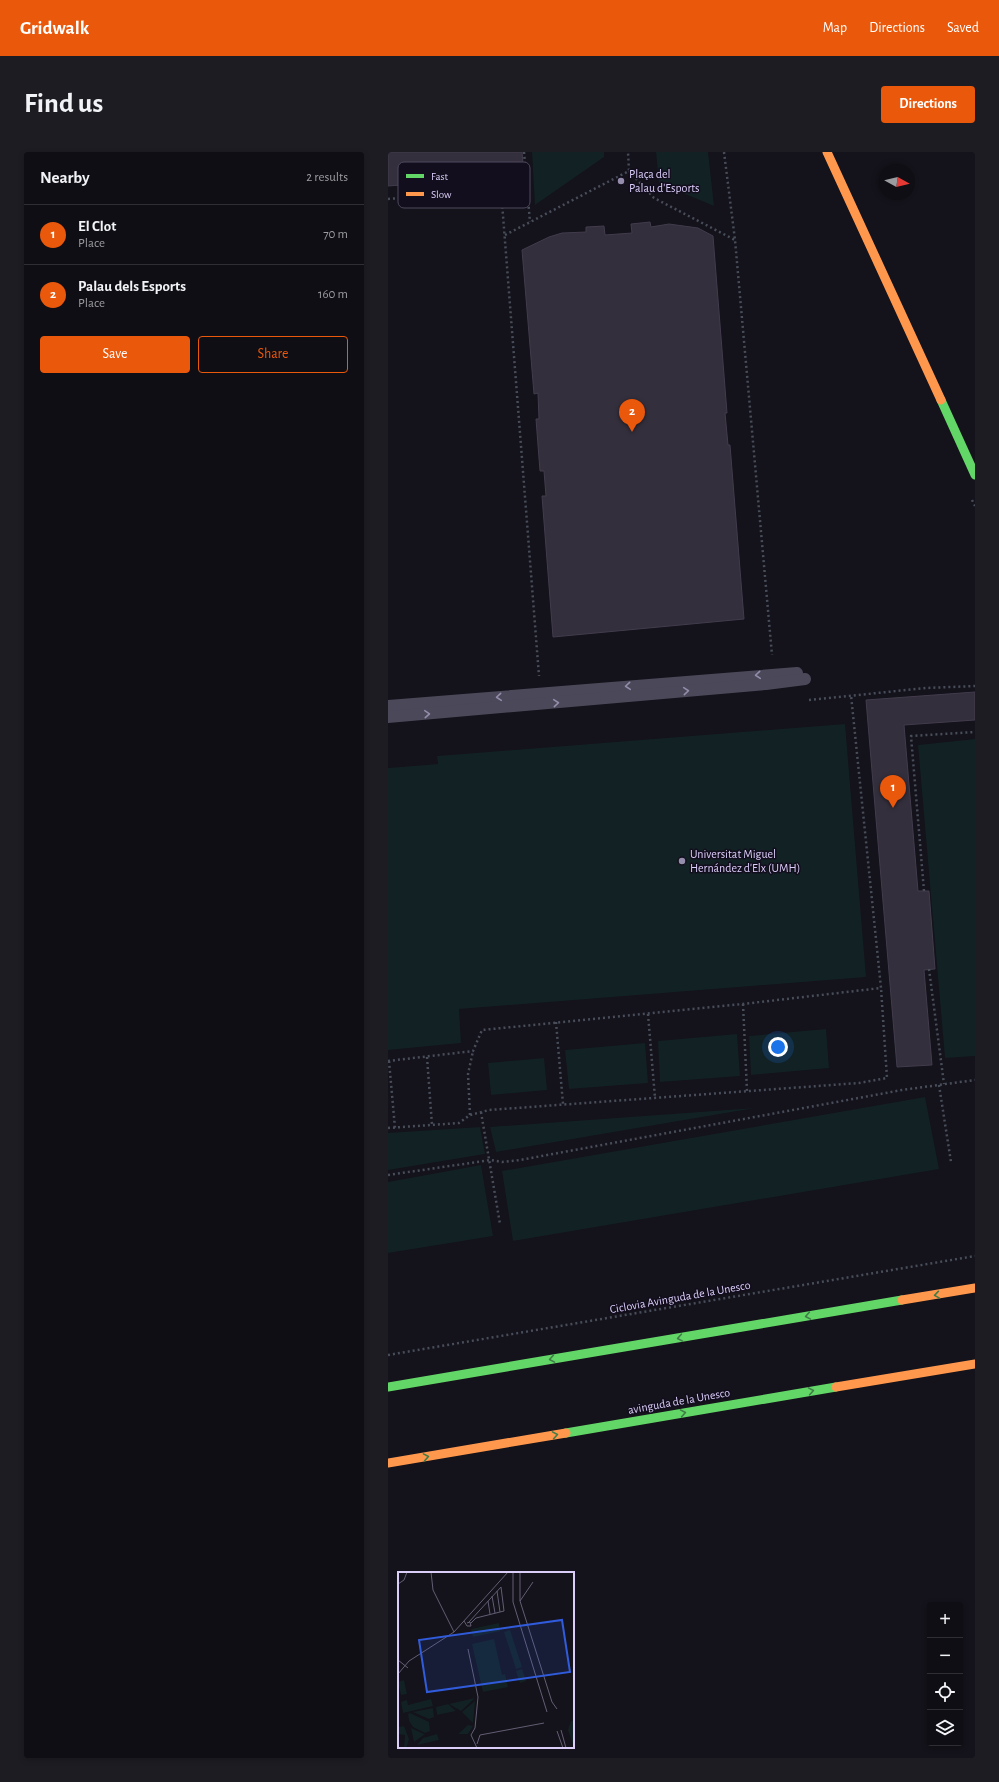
<!DOCTYPE html>
<html lang="en">
<head>
<meta charset="utf-8">
<style>
	body { margin:0; font-family:"Alegreya Sans",sans-serif; background:#1d1c22; color:#f1f3f6 }
	.controls { position:absolute; right:12px; bottom:12px; display:grid; overflow:hidden; border-radius:4px; box-shadow:0 2px 6px #0003 }
	.controls button { width:36px; height:36px; display:grid; place-items:center; padding:0; border:0; border-bottom:1px solid #2f2e34; background:#0f0e14; color:#f1f3f6; font:20px sans-serif }
	.compass { position:absolute; left:491px; top:12px; width:36px; height:36px; border-radius:50%; background:#0f0e14; box-shadow:0 2px 6px #0003; rotate:98deg }
	.you { position:absolute; left:390px; top:895px; width:14px; height:14px; margin:-10px; border:3px solid #fff; border-radius:50%; background:#1a73e8; box-shadow:0 0 0 6px #1a73e833 }
	.badge { display:grid; place-items:center; width:26px; height:26px; border-radius:50%; background:#ea580c; color:#fff; font-size:13px; font-weight:700 }
	.pin { position:absolute; translate:-50% -33px; filter:drop-shadow(0 1px 2px #0008) }
	.pin::after { content:''; position:absolute; top:21px; width:14px; height:12px; background:inherit; clip-path:polygon(0 0,100% 0,50% 100%) }
	.list { margin:0; padding:0; list-style:none }
	h2 { display:flex; justify-content:space-between; align-items:center; height:52px; margin:0; padding:0 16px; font-size:17px }
	h2 small { font-size:13px; font-weight:400; color:#9b9ca0 }
	.list li { display:grid; grid-template-columns:26px 1fr auto; gap:12px; align-items:center; box-sizing:border-box; height:60px; padding:0 16px; border-top:1px solid #2f2e34 }
	.list b { display:block; font-size:15px; white-space:nowrap }
	.list p { margin:0; font-size:13px; white-space:nowrap; color:#9b9ca0 }
	.list em { font-size:13px; font-style:normal; color:#9b9ca0 }
	.actions { display:flex; gap:8px; padding:12px 16px }
	.actions a { flex:1; padding:9px 0; border:1px solid #ea580c; border-radius:4px; text-align:center; font-size:14px; color:#ea580c }
	.actions .main { background:#ea580c; color:#fff }
	.icon { flex:none; width:22px; height:22px; fill:none; stroke:currentColor; stroke-width:2; stroke-linecap:round; stroke-linejoin:round }
	.map { position:relative; flex:none; width:587px; height:1606px; overflow:hidden; border-radius:4px }
	header { display:flex; align-items:center; gap:24px; box-sizing:border-box; height:56px; padding:0 20px; background:#ea580c; color:#fff }
	header strong { font-size:19px }
	nav { display:flex; gap:22px; margin-inline-start:auto; font-size:14px }
	.intro { display:flex; align-items:center; justify-content:space-between; box-sizing:border-box; height:96px; padding:0 24px }
	h1 { margin:0; font-size:28px }
	.button { padding:10px 18px; border-radius:4px; background:#ea580c; color:#fff; font-size:14px; font-weight:700 }
	main { display:flex; gap:24px; padding:0 24px }
	aside { flex:1; background:#0f0e14; border-radius:4px; box-shadow:0 2px 6px #0003 }
	.map>svg:first-child { display:block }
</style>
</head>
<body>
<header>
<strong>Gridwalk</strong>
<nav><a>Map</a><a>Directions</a><a>Saved</a></nav>
</header>
<div class="intro"><h1>Find us</h1><a class="button">Directions</a></div>
<main>
<aside>
<h2>Nearby<small>2 results</small></h2>
<ul class="list">
<li><span class="badge">1</span><div><b>El Clot</b><p>Place</p></div><em>70 m</em></li>
<li><span class="badge">2</span><div><b>Palau dels Esports</b><p>Place</p></div><em>160 m</em></li>
</ul>
<div class="actions"><a class="main">Save</a><a>Share</a></div>
</aside>
<div class="map">
<svg width="587" height="1606" viewBox="0 0 587 1606">
	<rect width="100%" height="100%" fill="#14121a"/>
	<g fill="#122124">
		<path d="M144,0H216V5L147,53Z"/>
		<path d="M268,0H320L326,54L271,31Z"/>
		<path d="M457,572L478,825L71,857L73,891L0,898V616L50,612L49,604Z"/>
		<path d="M587,587V904L557,906L530,593Z"/>
		<path d="M438,877L441,916L363,923L361,884Z"/>
		<path d="M349,882L352,924L272,930L270,889Z"/>
		<path d="M257,891L260,931L181,937L177,898Z"/>
		<path d="M156,906L159,938L103,943L100,911Z"/>
		<path d="M537,945L551,1017L125,1089L114,1019Z"/>
		<path d="M367,956L108,1000L102,975Z"/>
		<path d="M92,975L97,1002L0,1018V981Z"/>
		<path d="M93,1013L105,1084L0,1101V1030Z"/>
	</g>
	<g fill="#342f3c" stroke="#423c4d">
		<path d="M0,0H134L136,23L0,34Z"/>
		<path d="M262,70L263,75L281,72L310,76L325,84L339,261H337L340,293H342L356,467L165,485L154,344H158L156,319H152L148,267H151L150,241L146,242L134,98L161,85L174,81L198,80V75L216,74L217,83L244,81L243,72Z"/>
		<path d="M587,540V568L516,573L530,739H541L547,817L536,818L544,913L509,915L478,548Z"/>
	</g>
	<g fill="none" stroke-linecap="round" stroke-linejoin="round">
		<g stroke="#474e5a" stroke-width="2.5" stroke-dasharray="2 3" stroke-linecap="butt">
			<path d="M136,0L142,70"/>
			<path d="M336,0L347,88L384,503"/>
			<path d="M241,19L266,46L347,88"/>
			<path d="M0,47L113,38L151,524"/>
			<path d="M117,83L241,19L240,0"/>
			<path d="M584,348L587,354"/>
			<path d="M421,548L538,536L587,534"/>
			<path d="M536,739L523,584L587,580"/>
			<path d="M541,817L556,932"/>
			<path d="M355,852L359,939"/>
			<path d="M260,862L267,946"/>
			<path d="M168,870L175,952"/>
			<path d="M39,905L44,973"/>
			<path d="M0,909L85,899L94,878L355,852L493,836L463,543"/>
			<path d="M1,909L7,976"/>
			<path d="M551,933L563,1010"/>
			<path d="M93,960L112,1072"/>
			<path d="M82,963L80,922L85,899"/>
			<path d="M0,976L71,971L82,963L101,958L471,931L499,926L493,836"/>
			<path d="M0,1023L103,1008L114,1010L132,1008L514,938L587,928"/>
			<path d="M0,1203L587,1104"/>
		</g>
		<g stroke="#4b4859" stroke-width="12">
			<path d="M0,554L409,521"/>
			<path d="M0,565L378,532L417,527"/>
		</g>
		<g stroke="#63d668" stroke-width="9">
			<path d="M553,248L587,323"/>
			<path d="M0,1235L514,1148"/>
			<path d="M178,1281L448,1235"/>
		</g>
		<g stroke="#ff974d" stroke-width="9">
			<path d="M439,0L553,248"/>
			<path d="M514,1148L587,1136"/>
			<path d="M448,1235L587,1212"/>
			<path d="M0,1311L178,1281"/>
		</g>
	</g>
	<defs><path id="oneway-chevron" d="M-2-3.5L2.5 0L-2 3.5" fill="none" stroke-width="1.6" stroke-linecap="round" stroke-linejoin="round"/></defs>
	<g stroke="#938caa">
		<use href="#oneway-chevron" transform="translate(370 523) rotate(175)"/>
		<use href="#oneway-chevron" transform="translate(240 534) rotate(175)"/>
		<use href="#oneway-chevron" transform="translate(298 539) rotate(-5)"/>
		<use href="#oneway-chevron" transform="translate(111 545) rotate(175)"/>
		<use href="#oneway-chevron" transform="translate(168 551) rotate(-5)"/>
		<use href="#oneway-chevron" transform="translate(39 562) rotate(-4)"/>
	</g>
	<g stroke="#3f7c46">
		<use href="#oneway-chevron" transform="translate(549 1143) rotate(171)"/>
		<use href="#oneway-chevron" transform="translate(420 1164) rotate(170)"/>
		<use href="#oneway-chevron" transform="translate(292 1186) rotate(170)"/>
		<use href="#oneway-chevron" transform="translate(164 1207) rotate(170)"/>
		<use href="#oneway-chevron" transform="translate(423 1239) rotate(-10)"/>
		<use href="#oneway-chevron" transform="translate(295 1261) rotate(-10)"/>
		<use href="#oneway-chevron" transform="translate(167 1283) rotate(-10)"/>
		<use href="#oneway-chevron" transform="translate(38 1305) rotate(-10)"/>
	</g>
	<g fill="#958dac" stroke="#130e1d" stroke-width="1.5">
		<circle cx="233" cy="29" r="4"/>
		<circle cx="294" cy="709" r="4"/>
	</g>
	<g text-anchor="middle" stroke-width="3" stroke-linejoin="round" paint-order="stroke">
		<g font-size="12" fill="#dbcffa" stroke="#130e1d" text-anchor="start">
			<text x="241" y="26">Plaça del<tspan x="241" dy="14">Palau d'Esports</tspan></text>
			<text x="302" y="706">Universitat Miguel<tspan x="302" dy="14">Hernández d'Elx (UMH)</tspan></text>
		</g>
		<g font-size="12" fill="#dbcffa" stroke="#130e1d">
			<text transform="translate(292 1145) rotate(-10)" y="4">Ciclovia Avinguda de la Unesco</text>
			<text transform="translate(291 1249) rotate(-10)" y="4">avinguda de la Unesco</text>
		</g>
	</g>
	<g transform="translate(10 1420)">
		<rect width="176" height="176" fill="#14121a"/>
		<path d="M101,51L102,59L75,65L73,57ZM112,58L124,95L118,97L106,60ZM96,67L104,103L107,102L110,115L85,120L74,72ZM124,97L128,109L122,111L118,99ZM6,108L9,122L3,123L0,110ZM77,126L63,139L51,132ZM33,127L35,134L5,141L3,130L9,128L10,133ZM77,129L75,151L64,140ZM50,132L58,139L39,143L38,135ZM35,136L36,145L31,147L15,140ZM12,141L31,150L32,159L27,161L15,155L11,149L10,142ZM176,148V176L170,158L173,149ZM70,153L75,154L70,162H60ZM6,154L11,167L9,174L6,176L7,163L0,162L1,155ZM13,156L26,162H27L16,170ZM39,162L41,168L19,173L25,166Z" fill="#122124"/>
		<path fill="none" stroke="#645e74" stroke-width="1" d="M33,0L35,18L56,60M115,0V30L149,140M122,0V29L154,130L159,137M0,12L6,8L9,0M99,19L102,40M94,24L97,41M90,29L92,42M122,29L135,10M66,49L69,54H73L72,50L69,51M71,50L103,15L106,39L78,46L73,51M70,77L80,125L77,156L73,163L79,176M0,88L10,96M0,102L11,89L56,60L110,0M163,158L168,176M159,159L165,176M79,172L82,163L146,151"/>
		<path fill="#305bdb" fill-opacity="0.15" stroke="#305bdb" stroke-width="2" d="M164,48L172,100L29,120L21,68Z"/>
		<rect width="176" height="176" fill="none" stroke="#dbcffa" stroke-width="2"/>
	</g>
	<rect x="10" y="10" width="132" height="46" rx="6" fill="#130e1d" stroke="#4f485f" stroke-width="1"/>
	<rect x="18" y="22" width="18" height="4" fill="#63d668"/>
	<rect x="18" y="40" width="18" height="4" fill="#ff974d"/>
	<g font-size="11" fill="#dbcffa">
		<text x="43" y="28">Fast</text>
		<text x="43" y="46">Slow</text>
	</g>
</svg>
<div class="controls">
<button>+</button>
<button>−</button>
<button><svg class="icon" aria-label="locate" viewBox="0 0 24 24"><circle cx="12" cy="12" r="6"/><path d="M12 2v4M12 18v4M2 12h4M18 12h4"/></svg></button>
<button><svg class="icon" aria-label="layers" viewBox="0 0 24 24"><path d="M12 4l9 5-9 5-9-5zM3 14l9 5 9-5"/></svg></button>
</div>
<svg class="compass" viewBox="-18 -18 36 36"><path d="M0-13l5 13h-10z" fill="#e53935"/><path d="M0 13l5-13h-10z" fill="#9b9ca0"/></svg>
<div class="you"></div>
<div class="pin badge" style="left:505px;top:656px">1</div>
<div class="pin badge" style="left:244px;top:280px">2</div>
</div>
</main>
</body>
</html>
